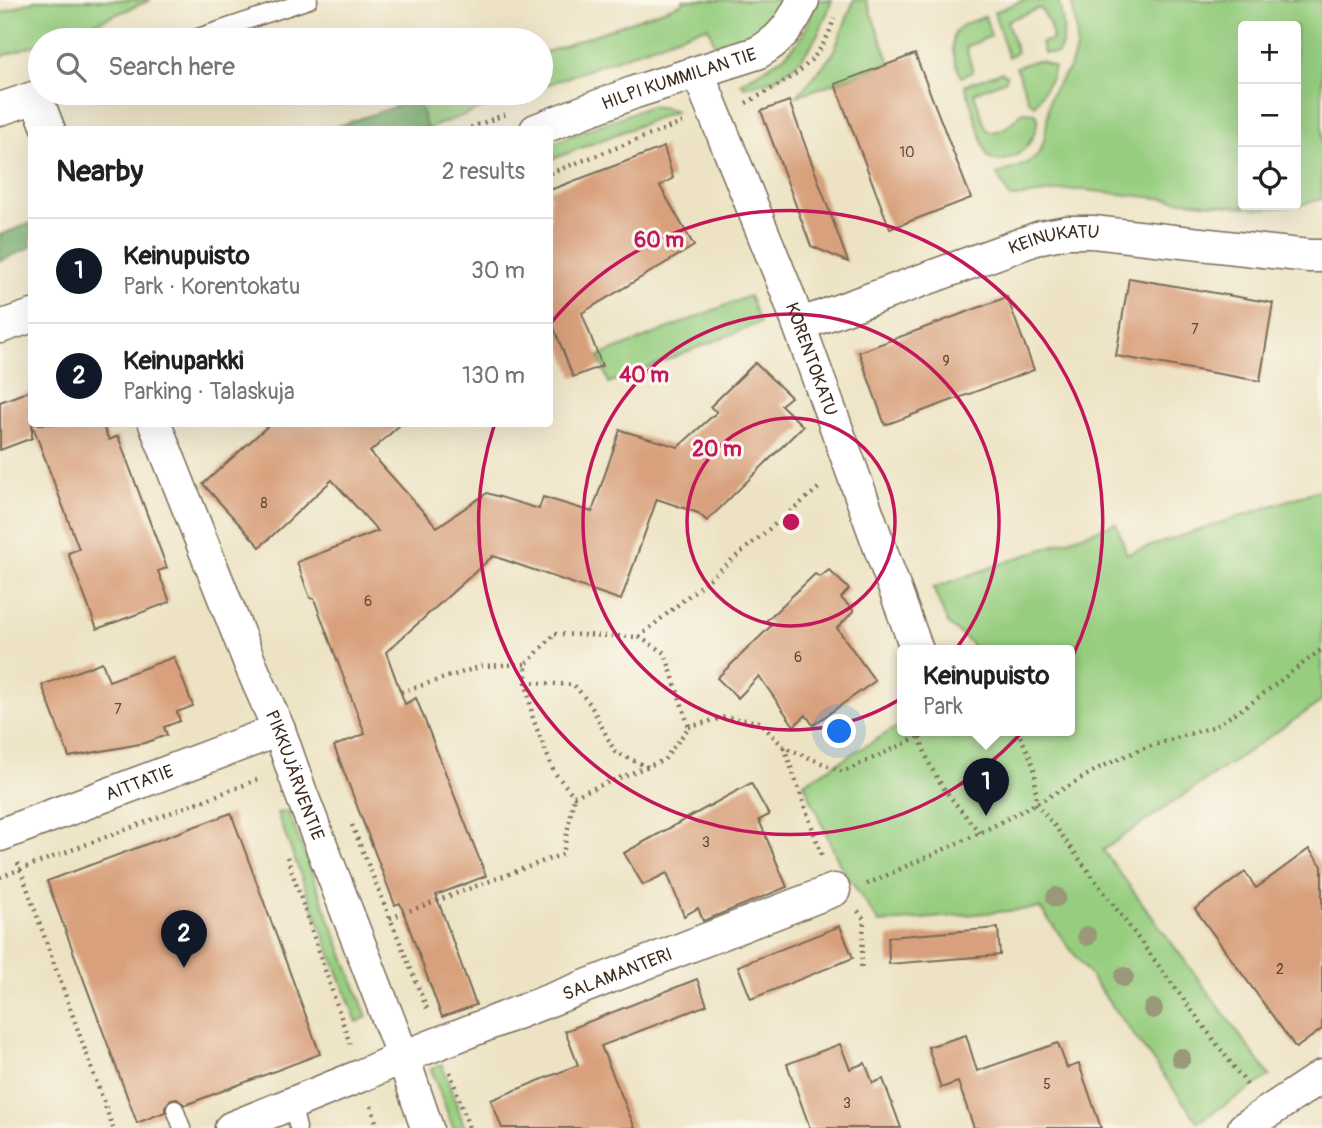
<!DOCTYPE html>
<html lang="en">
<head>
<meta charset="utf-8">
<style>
	body { margin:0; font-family:Pangolin,sans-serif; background:#f2f2f2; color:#202124 }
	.controls { position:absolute; right:21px; top:21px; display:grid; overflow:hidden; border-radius:7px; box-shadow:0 7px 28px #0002 }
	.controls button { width:63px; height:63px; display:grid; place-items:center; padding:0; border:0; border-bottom:2px solid #e0e0e0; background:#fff; color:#202124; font:35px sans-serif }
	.you { position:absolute; left:840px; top:732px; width:24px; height:24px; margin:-18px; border:5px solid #fff; border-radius:50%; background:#1a73e8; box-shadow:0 0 0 10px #1a73e833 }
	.badge { display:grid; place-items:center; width:46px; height:46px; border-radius:50%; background:#111827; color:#fff; font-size:23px; font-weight:700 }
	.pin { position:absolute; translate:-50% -58px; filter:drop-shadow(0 2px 4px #0008) }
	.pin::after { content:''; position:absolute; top:37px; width:24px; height:21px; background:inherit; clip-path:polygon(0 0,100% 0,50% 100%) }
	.popup { position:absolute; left:897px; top:645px; width:178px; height:91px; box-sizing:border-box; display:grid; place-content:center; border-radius:7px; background:#fff; filter:drop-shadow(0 2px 5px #0005); font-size:23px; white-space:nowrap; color:#757577 }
	.popup b { font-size:26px; color:#202124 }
	.popup::after { content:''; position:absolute; left:50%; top:100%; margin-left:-14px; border:14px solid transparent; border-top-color:#fff }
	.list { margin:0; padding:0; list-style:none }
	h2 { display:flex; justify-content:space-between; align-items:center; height:91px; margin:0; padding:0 28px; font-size:30px }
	h2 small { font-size:23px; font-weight:400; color:#757577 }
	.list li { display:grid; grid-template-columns:46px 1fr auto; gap:21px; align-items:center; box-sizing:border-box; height:105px; padding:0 28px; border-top:2px solid #e0e0e0 }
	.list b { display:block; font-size:26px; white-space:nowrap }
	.list p { margin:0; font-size:23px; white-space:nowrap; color:#757577 }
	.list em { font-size:23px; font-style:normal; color:#757577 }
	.icon { flex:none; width:38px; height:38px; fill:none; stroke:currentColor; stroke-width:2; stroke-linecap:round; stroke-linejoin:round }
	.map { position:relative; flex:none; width:1322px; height:1128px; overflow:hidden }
	.search { position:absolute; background:#fff; box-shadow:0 7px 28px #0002; left:28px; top:28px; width:525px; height:77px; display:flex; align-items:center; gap:18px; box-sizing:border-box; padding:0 24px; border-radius:38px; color:#757577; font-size:26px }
	.panel { position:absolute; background:#fff; box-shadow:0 7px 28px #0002; left:28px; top:126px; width:525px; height:301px; border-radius:7px }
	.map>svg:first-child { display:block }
</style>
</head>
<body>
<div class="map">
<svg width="1322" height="1128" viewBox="0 0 1322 1128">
	<rect width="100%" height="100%" fill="#fbf7ec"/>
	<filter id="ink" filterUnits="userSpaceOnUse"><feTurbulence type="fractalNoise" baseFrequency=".0143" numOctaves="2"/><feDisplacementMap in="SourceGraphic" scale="14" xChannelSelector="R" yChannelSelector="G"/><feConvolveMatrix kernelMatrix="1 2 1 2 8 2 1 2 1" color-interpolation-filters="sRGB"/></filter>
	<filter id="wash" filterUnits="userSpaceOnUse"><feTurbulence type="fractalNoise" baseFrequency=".00686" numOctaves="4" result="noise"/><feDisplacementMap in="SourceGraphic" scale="28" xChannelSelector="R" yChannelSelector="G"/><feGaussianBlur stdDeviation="1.57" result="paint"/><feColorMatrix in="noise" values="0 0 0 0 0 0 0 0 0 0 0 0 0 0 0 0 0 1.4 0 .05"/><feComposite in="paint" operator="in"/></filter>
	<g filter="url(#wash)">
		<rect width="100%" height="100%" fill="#ede3c4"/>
		<g fill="#96cd7f" stroke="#687c4e" stroke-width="2" fill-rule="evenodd">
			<path d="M35,0H151L88,26L48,40H40V43L0,57V14Z"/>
			<path d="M683,0H780C768,27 743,38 715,45L708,27L693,31L541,87V54L683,3Z"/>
			<path d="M816,0H832C821,32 807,62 776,78C766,83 754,85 744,87L741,83C758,72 782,61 795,45C806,33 811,15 816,0Z"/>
			<path d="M854,0H866L890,63L797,96L833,54Z"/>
			<path d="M1024,0H1058C1063,17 1067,39 1058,54L1044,53L1041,43L1053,39C1051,27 1048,17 1040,8L1007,21L1017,52L1008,57L994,12Z"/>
			<path d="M1071,0H1322V199L1297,206L1259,209L1083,190H1065L1010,198L997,174C1032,163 1044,161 1047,121C1048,112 1048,103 1051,95C1055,85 1064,78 1069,68C1082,45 1076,23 1071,0ZM1243,26H1296V205H1243Z"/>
			<path d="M985,16L991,36L966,47L973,72L961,77C956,63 946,41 959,28C966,22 977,20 985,16Z"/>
			<path d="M1034,61H1041L1054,67L1051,78L1035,105L1029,101L1016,67Z"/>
			<path d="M1001,72L1007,75L1006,80L974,93L986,129L990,132C1006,132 1012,121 1023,112L1035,113L1038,118C1037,126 1035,133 1031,140C1023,154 1001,168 987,156L965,85Z"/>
			<path d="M433,93H524L427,129L417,99Z"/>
			<path d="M650,106L666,108L676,111L550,160V144Z"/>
			<path d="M749,296L760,323L609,383L599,356Z"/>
			<path d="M1322,489V701L1103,850L1270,1076L1198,1122L1040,908L879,923L839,863L804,783L902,724V730H1070V650H974L971,643L948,624L933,588L1116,523L1127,554Z"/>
			<path d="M288,811L367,1017L357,1022L277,813Z"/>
			<path d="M442,1065L465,1128H453L431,1069Z"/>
		</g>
		<g fill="#78b06e" stroke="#5a6d46" stroke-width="2">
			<path d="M417,99L427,129H330Z"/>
			<path d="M31,223V247L0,261V235Z"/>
		</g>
		<g id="blocks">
			<g fill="#d8a07c">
				<path d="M915,54L971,198L890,229L835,84Z"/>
				<path d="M789,101L848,262L811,246L761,111Z"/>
				<path d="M664,147L673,178L660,186L694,246L582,313L602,366L573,377L550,317V190Z"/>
				<path d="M1129,278L1273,303L1260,381L1116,356Z"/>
				<path d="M1007,297L1034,370L885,425L859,352Z"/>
				<path d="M755,363L791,397L781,405L803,426L707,521L698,513L657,499L621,600L493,556L386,652L405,704L416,698L486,876L436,895L476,1005L442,1017L400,903L395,905L334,746L365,734L314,599L310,598L297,562L378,531L332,480L260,547L203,484L270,424H401L370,452L437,527L487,493L539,509L543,497L592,512L620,430L678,447L717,412L710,407Z"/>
				<path d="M32,390V424H102L109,440L118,436L167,568L158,571L170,602L97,629L68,553L79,549L32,424V438L0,450V402Z"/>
				<path d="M829,570L849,589L841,598L854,611L837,628L875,681L813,725L806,715L794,726L759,676L738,698L717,678L771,626L766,621L815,574L820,577Z"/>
				<path d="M174,657L193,706L177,712L180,721L164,727L167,735L145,743L69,757L42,685L102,662L109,681Z"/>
				<path d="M751,783L769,815L759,820L787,887L703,921L698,908L684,916L667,873L643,885L624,853Z"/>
				<path d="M231,813L320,1054L185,1105L177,1099H171L165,1107V1112L137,1123L47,881Z"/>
				<path d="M1309,849L1322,866V1029L1296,1048L1195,909L1245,872L1256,888Z"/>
				<path d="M840,926L853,958L751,999L738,966Z"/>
				<path d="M998,928L1000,955L889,964L888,937Z"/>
				<path d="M697,979L707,1005L601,1046L635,1128H502L491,1100L578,1065L565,1031Z"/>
				<path d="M966,1035L977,1071L1058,1043L1067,1068L1079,1064L1101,1128H974L958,1082L941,1088L928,1047Z"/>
				<path d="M840,1044L850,1069L865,1063L873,1083L883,1079L901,1128H810L787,1064Z"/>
			</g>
		</g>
	</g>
	<g filter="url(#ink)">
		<use href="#blocks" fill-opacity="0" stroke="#796b58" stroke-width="2"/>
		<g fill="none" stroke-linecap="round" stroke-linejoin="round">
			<g stroke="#796b58" stroke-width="19">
				<g id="lane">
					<path d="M189,40L309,0"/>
					<path d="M292,1103L298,1128"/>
					<path d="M175,1109L182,1128"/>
				</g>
			</g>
			<g stroke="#796b58" stroke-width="35">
				<g id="street">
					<path id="s1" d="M698,73L787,292L917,650"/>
					<path d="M0,109L36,97L49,130"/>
					<path id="s2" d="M536,130L635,92L757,53C780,41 793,23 803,0"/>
					<path id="s3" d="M799,325L1041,237L1067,232H1093L1309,256H1322"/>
					<path d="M0,327L32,316"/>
					<path id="s4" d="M155,424L251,666L279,730L301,793L403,1057L427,1128"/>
					<path id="s5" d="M0,835L279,730"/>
					<path id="s6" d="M231,1128L360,1076L403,1057L834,890"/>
					<path d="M1244,1128L1322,1076"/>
				</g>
			</g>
			<g stroke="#796b58" stroke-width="4.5" stroke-dasharray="2 5" stroke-linecap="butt">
				<path d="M746,103C786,81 821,66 834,18"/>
				<path d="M464,130L506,114"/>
				<path d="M550,173L684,122"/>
				<path d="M555,634L639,637L665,653L689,727L664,760L574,796L554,772L533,719L526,682V664Z"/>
				<path d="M639,637L821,486"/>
				<path d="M526,682L574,685L590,704L615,752L648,767"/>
				<path d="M401,692L482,666L526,664"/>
				<path d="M689,727L725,717L759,722L784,747L843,772L908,742L920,735"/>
				<path d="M919,730C927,775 953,800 980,833"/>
				<path d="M1017,730L1029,754L1035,772L1036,804L1054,825L1248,1086"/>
				<path d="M784,747L823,859"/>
				<path d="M352,825L428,1011"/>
				<path d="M287,857L350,1044"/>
				<path d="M18,863L113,1128"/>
				<path d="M0,877L260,779"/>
				<path d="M867,884L980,833L1067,787L1099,768L1141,749L1215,726L1250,704L1322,649"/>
				<path d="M858,911L864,919L861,971"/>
				<path d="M390,918L563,854L574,796"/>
				<path d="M450,1072L469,1128"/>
				<path d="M371,1106L378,1128"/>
			</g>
			<use href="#lane" stroke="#fff" stroke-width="16"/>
			<use href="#street" stroke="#fff" stroke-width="32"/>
		</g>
		<g fill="#9a9879">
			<circle cx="1056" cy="897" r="10"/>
			<circle cx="1087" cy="936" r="10"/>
			<circle cx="1124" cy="977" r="10"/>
			<circle cx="1153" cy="1009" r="10"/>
			<circle cx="1181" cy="1058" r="10"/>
		</g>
	</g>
	<g fill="none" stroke="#c2185b" stroke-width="3.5">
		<circle cx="791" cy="522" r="104"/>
		<circle cx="791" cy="522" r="208"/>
		<path d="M550 324A312 312 0 1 1 494 426"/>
	</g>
	<g text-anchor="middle" stroke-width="6" stroke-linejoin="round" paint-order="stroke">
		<g font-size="14" fill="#624836">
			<text x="907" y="157">10</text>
			<text x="1195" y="334">7</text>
			<text x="946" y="366">9</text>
			<text x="264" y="508">8</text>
			<text x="368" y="606">6</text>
			<text x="798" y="662">6</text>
			<text x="118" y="714">7</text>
			<text x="706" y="847">3</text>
			<text x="1280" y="974">2</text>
			<text x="1047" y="1089">5</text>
			<text x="847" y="1108">3</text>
		</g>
		<g font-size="18" fill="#3b2a1e" stroke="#fbf7ec">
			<text dy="6" stroke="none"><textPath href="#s2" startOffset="152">HILPI KUMMILAN TIE</textPath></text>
			<text dy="6" stroke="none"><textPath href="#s3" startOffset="270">KEINUKATU</textPath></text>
			<text dy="6" stroke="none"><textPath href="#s1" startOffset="308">KORENTOKATU</textPath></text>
			<text dy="6" stroke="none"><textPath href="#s4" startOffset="378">PIKKUJÄRVENTIE</textPath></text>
			<text dy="6" stroke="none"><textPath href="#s5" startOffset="149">AITTATIE</textPath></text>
			<text dy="6" stroke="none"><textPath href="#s6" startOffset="416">SALAMANTERI</textPath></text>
		</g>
	</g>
	<circle cx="791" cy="522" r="10" fill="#c2185b" stroke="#fbf7ec" stroke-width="3.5"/>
	<g font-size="21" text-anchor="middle" font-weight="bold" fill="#c2185b" stroke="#fbf7ec" stroke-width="6" stroke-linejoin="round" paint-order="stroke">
		<text x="659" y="247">60 m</text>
		<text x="644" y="382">40 m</text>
		<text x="717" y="456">20 m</text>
	</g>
</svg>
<div class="controls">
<button>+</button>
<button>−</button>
<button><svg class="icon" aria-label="locate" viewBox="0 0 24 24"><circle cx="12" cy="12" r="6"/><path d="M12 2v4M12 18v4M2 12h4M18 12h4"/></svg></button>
</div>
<div class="you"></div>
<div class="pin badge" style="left:986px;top:816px">1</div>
<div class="popup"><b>Keinupuisto</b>Park</div>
<div class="pin badge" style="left:184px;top:968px">2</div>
<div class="search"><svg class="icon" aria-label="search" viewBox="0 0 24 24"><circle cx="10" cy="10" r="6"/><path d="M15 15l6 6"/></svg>Search here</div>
<section class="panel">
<h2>Nearby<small>2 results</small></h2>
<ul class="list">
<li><span class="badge">1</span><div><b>Keinupuisto</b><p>Park · Korentokatu</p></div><em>30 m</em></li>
<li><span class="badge">2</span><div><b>Keinuparkki</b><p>Parking · Talaskuja</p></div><em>130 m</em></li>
</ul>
</section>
</div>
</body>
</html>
